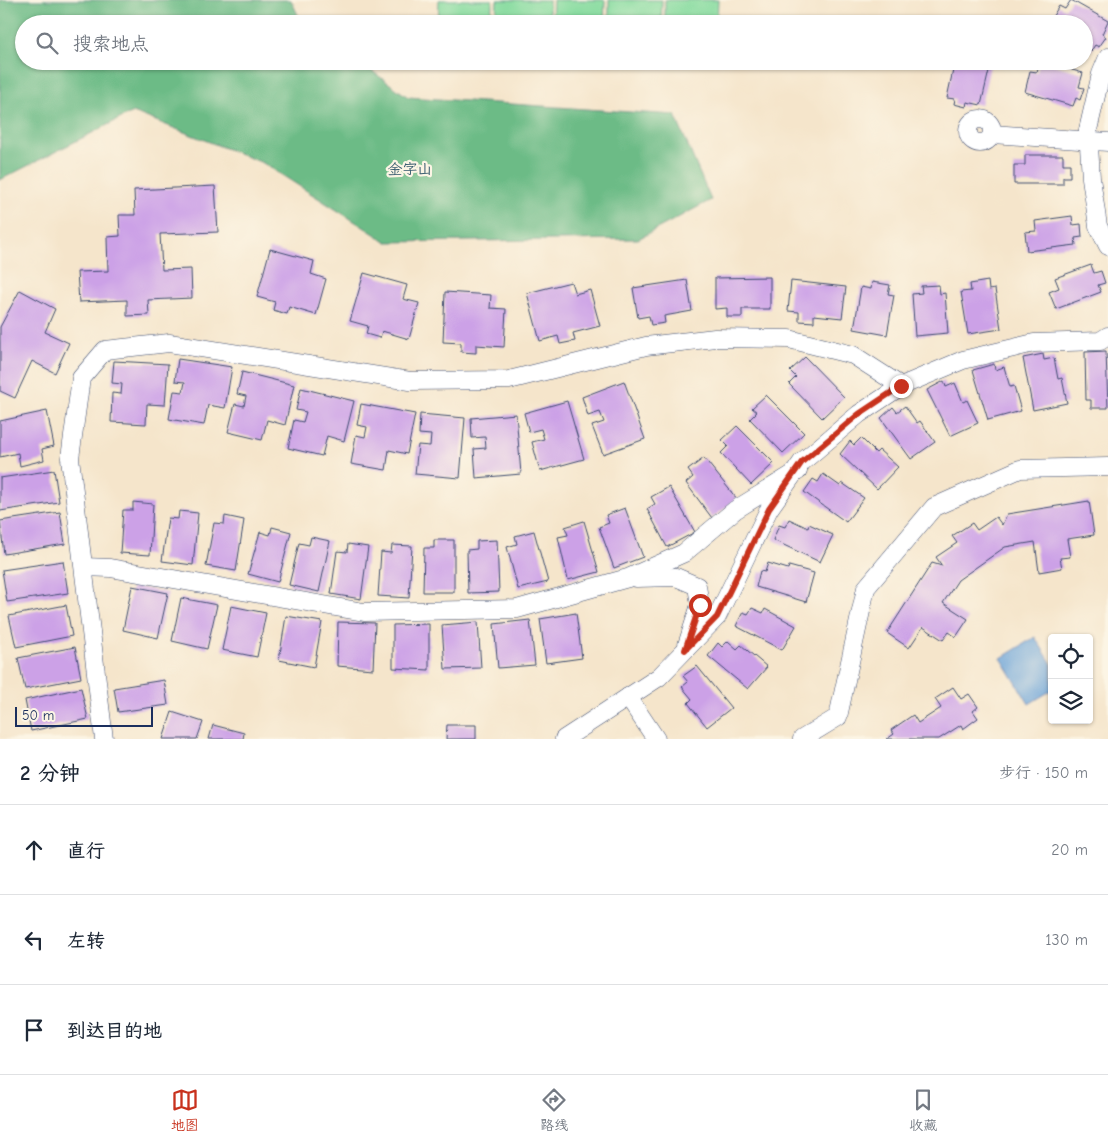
<!DOCTYPE html>
<html lang="zh">
<head>
<meta charset="utf-8">
<style>
	body { margin:0; font-family:"Comic Neue","LXGW WenKai TC",sans-serif; background:#f6f6f7; color:#1f2937 }
	.controls { position:absolute; right:15px; bottom:15px; display:grid; overflow:hidden; border-radius:5px; box-shadow:0 1px 4px #0004 }
	.controls button { width:45px; height:45px; display:grid; place-items:center; padding:0; border:0; border-bottom:1px solid #e0e1e3; background:#fff; color:#1f2937; font:25px sans-serif }
	.scale { position:absolute; left:15px; bottom:12px; width:138px; box-sizing:border-box; padding-left:5px; border:2px solid #1b2f5e; border-top:0; font-size:14px; line-height:18px; white-space:nowrap; color:#1b2f5e; -webkit-text-stroke:4px #fcf5e5; paint-order:stroke }
	.stop { position:absolute; width:15px; height:15px; margin:-11px; border:4px solid #c8321e; border-radius:50%; background:#fff }
	.stop.end { background:#c8321e; border-color:#fff; box-shadow:0 1px 5px #0008 }
	.list { margin:0; padding:0; list-style:none }
	h2 { display:flex; justify-content:space-between; align-items:center; height:65px; margin:0; padding:0 20px; font-size:21px }
	h2 small { font-size:16px; font-weight:400; color:#747a83 }
	.list li { display:grid; grid-template-columns:32px 1fr auto; gap:15px; align-items:center; box-sizing:border-box; height:90px; padding:0 20px; border-top:1px solid #e0e1e3 }
	.list b { display:block; font-size:19px; white-space:nowrap }
	.list em { font-size:16px; font-style:normal; color:#747a83 }
	.icon { flex:none; width:28px; height:28px; fill:none; stroke:currentColor; stroke-width:2; stroke-linecap:round; stroke-linejoin:round }
	.map { position:relative; flex:none; width:1108px; height:739px; overflow:hidden }
	.search { position:absolute; background:#fff; box-shadow:0 1px 4px #0004; left:15px; right:15px; top:15px; height:55px; display:flex; align-items:center; gap:12px; box-sizing:border-box; padding:0 18px; border-radius:28px; color:#747a83; font-size:19px }
	.sheet { height:335px; background:#fff }
	nav { display:flex; justify-content:space-around; align-items:center; box-sizing:border-box; height:70px; border-top:1px solid #e0e1e3; background:#fff; font-size:14px; color:#747a83 }
	nav a { display:grid; justify-items:center; gap:2px }
	nav .on { color:#c8321e }
	.map>svg:first-child { display:block }
</style>
</head>
<body>
<div class="map">
<svg width="1108" height="739" viewBox="0 0 1108 739">
	<rect width="100%" height="100%" fill="#fcf5e5"/>
	<filter id="ink" filterUnits="userSpaceOnUse"><feTurbulence type="fractalNoise" baseFrequency=".02" numOctaves="2"/><feDisplacementMap in="SourceGraphic" scale="10" xChannelSelector="R" yChannelSelector="G"/><feConvolveMatrix kernelMatrix="1 2 1 2 8 2 1 2 1" color-interpolation-filters="sRGB"/></filter>
	<filter id="wash" filterUnits="userSpaceOnUse"><feTurbulence type="fractalNoise" baseFrequency=".0096" numOctaves="4" result="noise"/><feDisplacementMap in="SourceGraphic" scale="20" xChannelSelector="R" yChannelSelector="G"/><feGaussianBlur stdDeviation="1.12" result="paint"/><feColorMatrix in="noise" values="0 0 0 0 0 0 0 0 0 0 0 0 0 0 0 0 0 1.4 0 .05"/><feComposite in="paint" operator="in"/></filter>
	<g filter="url(#wash)">
		<rect width="100%" height="100%" fill="#f5e5cb"/>
		<g fill="#85db9f" stroke="#50857e">
			<path d="M439,0H492L491,24H438Z"/>
			<path d="M497,0H549V24H496Z"/>
			<path d="M553,0H605L604,24H552Z"/>
			<path d="M609,0H662L661,24H609Z"/>
			<path d="M665,0H718L717,24H665Z"/>
		</g>
		<path fill="#6cbb86" stroke="#447572" d="M0,0H291L300,19L306,24H24V61H358L408,97L675,115L711,200L638,239L387,242L263,163L133,112L0,180Z"/>
		<path fill="#69a2d8" stroke="#42689b" d="M1035,637L1052,664V690L1029,704L1001,658Z"/>
		<g id="blocks">
			<g fill="#cca1e7">
				<path d="M1071,0L1108,21L1102,34L1106,37L1099,47L1095,45L1091,51L1084,47V24H1048L1059,6L1065,9Z"/>
				<path d="M955,61L991,62L981,105L967,102L966,107L954,104L955,99L947,98Z"/>
				<path d="M1040,61L1083,73L1079,87L1084,88L1080,100L1076,98L1073,106L1025,92L1030,71L1037,72Z"/>
				<path d="M1025,155H1063V164H1070V177H1063V184H1014V165H1025Z"/>
				<path d="M215,186L218,232L160,234L162,270L191,269L192,298L148,300L149,315L127,316V300L79,302L77,272L108,271L107,237L120,236L119,215H135L134,190Z"/>
				<path d="M1072,216L1073,225L1081,224L1082,237L1075,238L1076,245L1027,251L1025,232L1036,231L1035,221Z"/>
				<path d="M270,249L314,261L311,274L326,279L316,315L289,307L287,314L273,310L275,302L257,297Z"/>
				<path d="M1091,265L1094,273L1101,271L1105,283L1098,285L1101,292L1056,309L1049,292L1059,288L1055,278Z"/>
				<path d="M364,273L407,285L403,299L419,303L409,339L382,331L380,338L366,334L368,326L350,321Z"/>
				<path d="M770,277V309H742V317H727V308L715,309V278Z"/>
				<path d="M687,280L692,311L664,316L665,323L651,325L649,316L638,318L633,288Z"/>
				<path d="M791,281L846,287L842,318L814,315V322L799,321V312L788,311Z"/>
				<path d="M988,281L989,290L995,289L1001,329L968,334L961,292L971,291L970,284Z"/>
				<path d="M571,282L575,294L590,290L600,326L573,333L575,341L560,344L558,336L540,341L527,293Z"/>
				<path d="M872,282L890,285L888,294L894,295L887,335L854,329L861,287L871,289Z"/>
				<path d="M939,285L940,294L945,293L948,333L915,336L912,294L922,293L921,286Z"/>
				<path d="M20,290L55,309L45,332L69,343L55,373L32,361L15,398L0,391V327Z"/>
				<path d="M445,292L491,295L490,308L506,309L504,347L476,345V353L461,352V343L443,342Z"/>
				<path d="M1106,351L1108,408H1091V400H1086L1085,352Z"/>
				<path d="M1043,354L1044,360L1054,358L1058,379L1062,378L1067,403L1033,410L1023,358Z"/>
				<path d="M805,357L844,397L822,418L789,384L796,377L790,371Z"/>
				<path d="M178,359L232,367L225,408L208,405L204,425L169,419L174,391L183,392L185,382L175,381Z"/>
				<path d="M114,361L168,364L165,405L147,404L146,424L111,422L112,393L121,394L122,384L112,383Z"/>
				<path d="M994,364L995,370L1004,367L1010,387L1014,386L1021,411L988,420L973,370Z"/>
				<path d="M242,372L294,385L285,425L267,420L262,440L228,432L235,404L244,406L246,396L237,394Z"/>
				<path d="M624,381L645,439L603,454L592,426L604,422L600,412L588,416L582,397Z"/>
				<path d="M944,381L946,387L955,383L963,402L967,400L978,423L950,436L927,390Z"/>
				<path d="M301,388L354,401L344,441L327,436L322,456L288,448L294,420L303,422L306,412L296,410Z"/>
				<path d="M766,395L804,433L783,453L750,419L757,412L752,408Z"/>
				<path d="M567,401L584,459L540,471L532,442L544,439L541,429L529,432L524,413Z"/>
				<path d="M361,404L415,414L407,454L389,450L386,470L351,464L356,435L365,437L367,427L357,425Z"/>
				<path d="M905,406L917,423L920,421L935,442L911,459L881,418L893,407L897,412Z"/>
				<path d="M47,411L54,446L42,449L44,460L20,466L18,453L0,457V421Z"/>
				<path d="M420,414L465,418L460,478L415,474L418,445L430,446L431,435L419,434Z"/>
				<path d="M516,414L521,474L476,478L474,449L486,448L485,437L472,438L471,418Z"/>
				<path d="M737,426L774,463L751,485L721,453L728,446L722,440Z"/>
				<path d="M861,438L876,453L879,450L898,467L877,489L840,454L850,441L854,445Z"/>
				<path d="M704,458L737,499L712,518L686,483L693,477L688,470Z"/>
				<path d="M54,470L59,502L0,511V478Z"/>
				<path d="M823,474L840,486L842,483L864,498L846,522L804,492L813,479L818,482Z"/>
				<path d="M669,487L695,532L667,547L647,509L655,504L651,497Z"/>
				<path d="M1089,501L1094,535L1067,539L1070,557L1060,558L1062,568L1039,572L1035,542L1005,547L958,580L943,603L968,619L956,637L949,632L943,640L923,627L909,648L887,633L932,563L942,566L936,557L957,543L952,536L972,523L977,530L996,517L1002,525L1007,514Z"/>
				<path d="M133,502L153,504L150,555L120,553L123,510H133Z"/>
				<path d="M625,508L643,557L614,568L599,527L609,523L606,515Z"/>
				<path d="M179,511L198,513L193,565L162,561L168,518L178,519Z"/>
				<path d="M60,512L65,544L4,554L0,521Z"/>
				<path d="M225,516L244,520L236,571L206,566L214,523L224,524Z"/>
				<path d="M789,519L808,528L809,524L833,535L820,562L773,540L779,525L785,527Z"/>
				<path d="M584,521L599,572L568,580L558,537L568,535L565,527Z"/>
				<path d="M272,527L291,532L278,582L248,574L260,532L270,535Z"/>
				<path d="M534,531L548,582L518,589L507,547L517,544L515,536Z"/>
				<path d="M311,537L330,541L319,592L289,585L299,543L309,545Z"/>
				<path d="M434,540H454V592H423L424,548H434Z"/>
				<path d="M497,540L499,592L468,593L467,550L477,549V541Z"/>
				<path d="M348,544L368,547L361,599L331,594L337,551L347,552Z"/>
				<path d="M392,545L412,546L409,598L378,596L381,552L391,553Z"/>
				<path d="M63,561L68,593L7,602L2,570Z"/>
				<path d="M768,563L788,569L789,566L814,573L806,602L756,587L760,571L765,572Z"/>
				<path d="M132,586L168,593L158,638L123,630Z"/>
				<path d="M181,598L217,605L207,649L172,641Z"/>
				<path d="M66,605L72,636L16,647L9,616Z"/>
				<path d="M231,606L266,613L257,657L222,650Z"/>
				<path d="M752,608L763,613L765,609L796,626L782,650L736,626L743,612L748,614Z"/>
				<path d="M576,613L582,658L546,663L540,619Z"/>
				<path d="M286,616L322,622L314,667L279,660Z"/>
				<path d="M530,620L535,665L498,668L494,624Z"/>
				<path d="M338,622L375,623L373,669L337,666Z"/>
				<path d="M478,622L481,668L445,669L442,625Z"/>
				<path d="M429,624V670L393,668V625Z"/>
				<path d="M728,641L737,649L741,645L767,667L748,689L708,656L718,643L722,647Z"/>
				<path d="M75,647L81,678L25,689L18,658Z"/>
				<path d="M697,666L731,708L707,727L688,703L692,699L682,687L688,682L683,676Z"/>
				<path d="M164,680L168,705L118,712L114,688Z"/>
				<path d="M953,687L961,699L969,694L978,707L973,711L978,718L963,729L961,725L939,739H887L894,734L891,730L913,715L918,723L941,708L935,699Z"/>
				<path d="M81,688L88,719L31,731L25,700Z"/>
				<path d="M172,712L203,722L197,739H163Z"/>
				<path d="M213,725L244,733L243,739H209Z"/>
				<path d="M447,725H476V739H446Z"/>
			</g>
		</g>
	</g>
	<g filter="url(#ink)">
		<use href="#blocks" fill-opacity="0" stroke="#3c4a6e" stroke-width="1"/>
		<g fill="none" stroke-linecap="round" stroke-linejoin="round">
			<g stroke="#3c4a6e" stroke-width="19">
				<g id="minor">
					<path d="M1108,57L1101,74L1088,130L1091,178L1098,226L1108,246"/>
					<circle cx="980" cy="131" r="12"/>
					<path d="M992,134L1108,142"/>
					<path d="M84,567L110,568L364,612L517,609L628,578L684,553L735,510L798,471"/>
					<path d="M636,578L676,577L697,586L700,605L687,645"/>
					<path d="M628,697L656,739"/>
					<path d="M104,739L70,458L81,378L105,350L169,343L410,381L509,380L646,346L715,338L789,339L853,355L901,386"/>
					<path d="M564,739L659,677L717,617L769,509L802,462L859,414L901,386L963,360L1034,343L1100,341L1108,336"/>
					<path d="M802,739L838,717L866,588L934,507L1020,469L1108,467"/>
				</g>
			</g>
			<use href="#minor" stroke="#fff" stroke-width="18"/>
		</g>
	</g>
	<g fill="none" stroke-linecap="round" stroke-linejoin="round" filter="url(#ink)">
		<path stroke="#c8321e" stroke-width="6" d="M700,605L685,650L717,617L769,509L802,462L859,414L901,386"/>
	</g>
	<g text-anchor="middle" stroke-width="4.5" stroke-linejoin="round" paint-order="stroke">
		<g font-size="15" fill="#365a6e" stroke="#fcf5e5">
			<text x="410" y="174">金字山</text>
		</g>
	</g>
</svg>
<div class="controls">
<button><svg class="icon" aria-label="locate" viewBox="0 0 24 24"><circle cx="12" cy="12" r="6"/><path d="M12 2v4M12 18v4M2 12h4M18 12h4"/></svg></button>
<button><svg class="icon" aria-label="layers" viewBox="0 0 24 24"><path d="M12 4l9 5-9 5-9-5zM3 14l9 5 9-5"/></svg></button>
</div>
<div class="scale">50 m</div>
<div class="stop" style="left:700px;top:605px"></div>
<div class="stop end" style="left:901px;top:386px"></div>
<div class="search"><svg class="icon" aria-label="search" viewBox="0 0 24 24"><circle cx="10" cy="10" r="6"/><path d="M15 15l6 6"/></svg>搜索地点</div>
</div>
<section class="sheet">
<h2>2 分钟<small>步行 · 150 m</small></h2>
<ul class="list">
<li><svg class="icon" aria-label="ahead" viewBox="0 0 24 24"><path d="M12 20V5M6 11l6-6 6 6"/></svg><div><b>直行</b></div><em>20 m</em></li>
<li><svg class="icon" aria-label="left" viewBox="0 0 24 24"><path d="M17 20v-9H6M10 6l-5 5 5 5"/></svg><div><b>左转</b></div><em>130 m</em></li>
<li><svg class="icon" aria-label="arrive" viewBox="0 0 24 24"><path d="M6 21V4h12l-3 4 3 4H6"/></svg><div><b>到达目的地</b></div></li>
</ul>
</section>
<nav>
<a class="on"><svg class="icon" aria-label="map" viewBox="0 0 24 24"><path d="M3 6l6-2 6 2 6-2v14l-6 2-6-2-6 2zM9 4v14M15 6v14"/></svg>地图</a>
<a><svg class="icon" aria-label="directions" viewBox="0 0 24 24"><path d="M12 3l9 9-9 9-9-9zM9 14v-3h6M13 9l2 2-2 2"/></svg>路线</a>
<a><svg class="icon" aria-label="saved" viewBox="0 0 24 24"><path d="M7 4h10v16l-5-4-5 4z"/></svg>收藏</a>
</nav>
</body>
</html>
